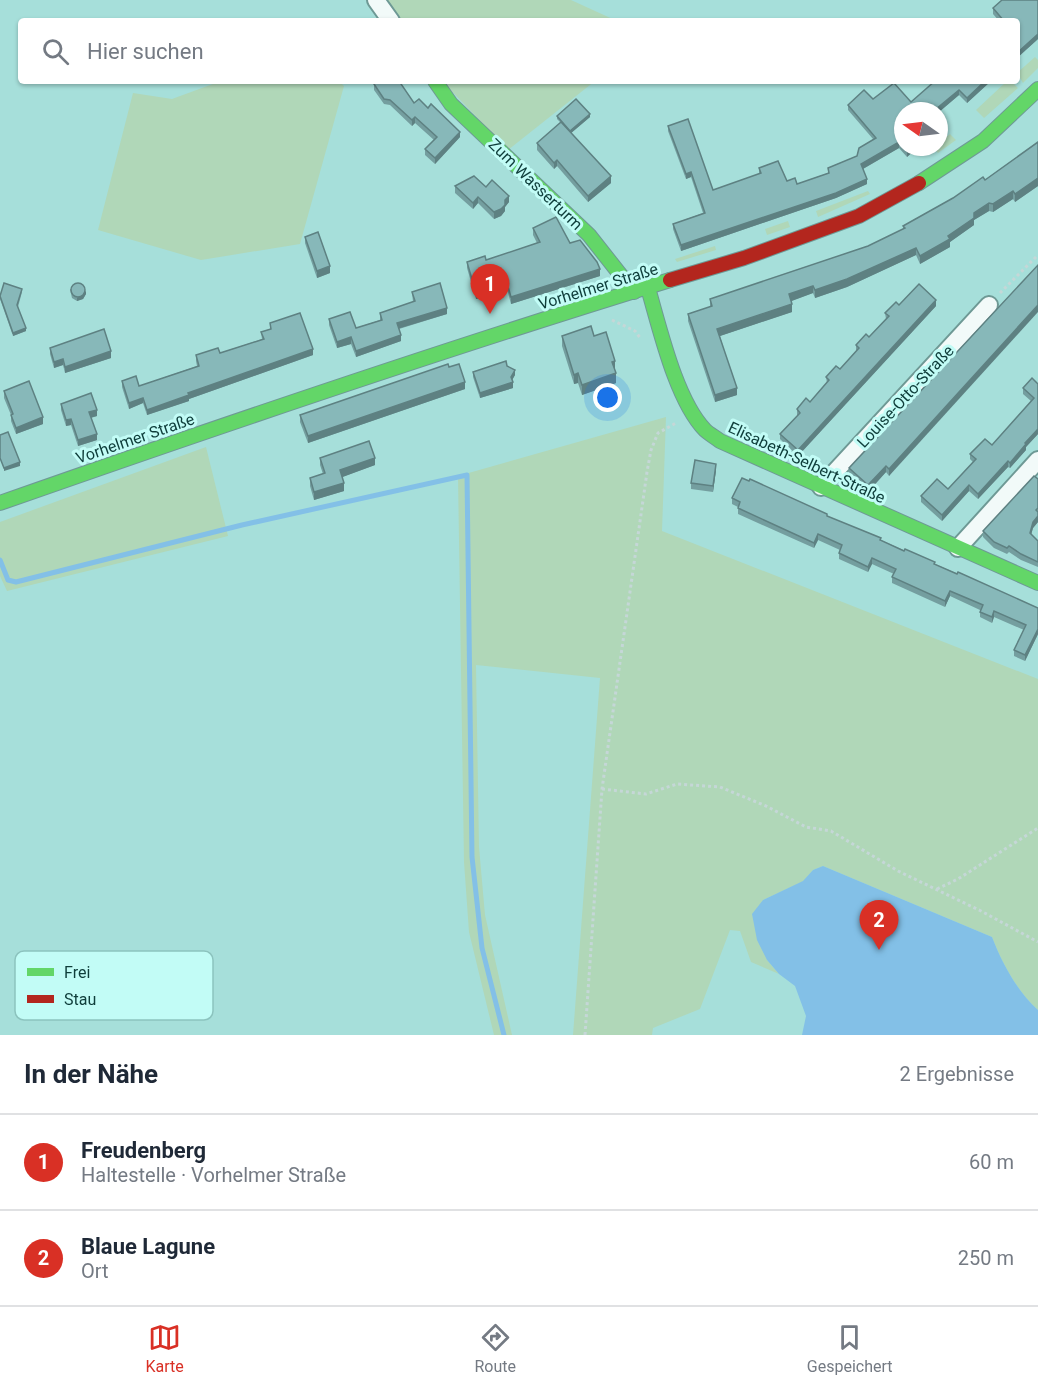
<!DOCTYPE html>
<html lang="de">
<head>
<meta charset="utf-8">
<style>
	body { margin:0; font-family:Roboto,sans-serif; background:#f2f2f3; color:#1f2937 }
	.compass { position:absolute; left:894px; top:102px; width:54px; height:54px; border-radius:50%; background:#fff; box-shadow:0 2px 4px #0004; rotate:284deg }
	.you { position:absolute; left:608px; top:398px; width:21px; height:21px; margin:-15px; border:4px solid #fff; border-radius:50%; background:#1a73e8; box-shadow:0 0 0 9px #1a73e833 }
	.badge { display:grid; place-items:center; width:39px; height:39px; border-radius:50%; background:#d93025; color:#fff; font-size:20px; font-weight:700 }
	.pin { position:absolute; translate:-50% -50px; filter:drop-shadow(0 2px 3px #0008) }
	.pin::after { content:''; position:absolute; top:32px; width:21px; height:18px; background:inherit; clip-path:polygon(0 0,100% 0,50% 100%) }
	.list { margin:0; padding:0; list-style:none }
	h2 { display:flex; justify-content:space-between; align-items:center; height:78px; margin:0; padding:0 24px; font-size:26px }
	h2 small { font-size:20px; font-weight:400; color:#747a83 }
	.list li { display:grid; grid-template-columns:39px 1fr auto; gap:18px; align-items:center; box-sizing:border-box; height:96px; padding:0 24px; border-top:2px solid #e0e1e3 }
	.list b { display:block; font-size:22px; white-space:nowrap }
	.list p { margin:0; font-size:20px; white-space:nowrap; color:#747a83 }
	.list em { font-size:20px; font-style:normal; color:#747a83 }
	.icon { flex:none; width:33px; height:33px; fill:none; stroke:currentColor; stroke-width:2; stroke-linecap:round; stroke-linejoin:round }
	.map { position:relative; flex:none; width:1038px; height:1035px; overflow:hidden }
	.search { position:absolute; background:#fff; box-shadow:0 2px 4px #0004; left:18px; right:18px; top:18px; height:66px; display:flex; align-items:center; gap:15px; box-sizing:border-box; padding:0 21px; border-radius:6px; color:#747a83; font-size:22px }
	.sheet { height:270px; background:#fff }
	nav { display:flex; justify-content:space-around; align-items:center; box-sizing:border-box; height:84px; border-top:2px solid #e0e1e3; background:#fff; font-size:16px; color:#747a83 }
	nav a { display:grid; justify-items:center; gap:3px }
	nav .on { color:#d93025 }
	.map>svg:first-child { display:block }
</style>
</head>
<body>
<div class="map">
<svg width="1038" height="1035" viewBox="0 0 1038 1035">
	<rect width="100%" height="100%" fill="#a6dfda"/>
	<g fill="#b0d7b8">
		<path d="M386,0H571L617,21H400Z"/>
		<path d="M1035,57L1038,60V68L1023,83L1017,73Z"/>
		<path d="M221,81H339L344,86L300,244L201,260L98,230L133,93L172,99Z"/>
		<path d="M442,81H595L508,150Z"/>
		<path d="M1007,81H1011L1018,88L984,118L976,110Z"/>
		<path d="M950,134L956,140L938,153L934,148L939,147V143Z"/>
		<path d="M868,191L870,194L818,217L816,211Z"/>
		<path d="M788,221L790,227L767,235L765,229Z"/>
		<path d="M715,246L716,250L677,262L675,259Z"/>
		<path d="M666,417L662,531L1038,679V1010C1017,991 1002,963 992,937L823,866L813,870L804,881L763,900L767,960L779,974L751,962L740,931L730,930L700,1009L653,1028L652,1035H573L600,678L476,665L479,847L485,915L512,1035H494L469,932L464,862L458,476Z"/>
		<path d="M206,447L228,536L7,591L0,576V522Z"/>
	</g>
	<path fill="#83c0e7" d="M823,866L992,937C1002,963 1017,991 1038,1010V1035H802L806,1016L795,986L779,974L767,960L757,940L752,914L763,900L803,881L813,870Z"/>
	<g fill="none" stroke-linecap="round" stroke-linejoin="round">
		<path stroke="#83c0e7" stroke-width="5" d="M0,560L8,580L16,582L242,525L467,475L472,857L482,948L504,1035"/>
		<g stroke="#6e9995" stroke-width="20">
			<g id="street">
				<path d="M376,0L391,21"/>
				<path d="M821,487L989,305"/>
				<path d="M958,548L1038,460"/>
			</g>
		</g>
		<g stroke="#6e9995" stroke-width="16">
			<g id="fast">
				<path d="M435,81L451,104L589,235L634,292"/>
				<path d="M919,183L983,141L1038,89"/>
				<path d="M648,288C660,329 676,400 705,430C709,434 715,437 720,441L1038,583"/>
				<path d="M0,503C222,425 445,349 670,280"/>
			</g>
		</g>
		<g stroke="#6e9995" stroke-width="16">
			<path id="jam" d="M670,280L744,258L859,216L919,183"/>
		</g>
		<g stroke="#c5d7d7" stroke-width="3" stroke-dasharray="3 3" stroke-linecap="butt">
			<path d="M1000,293L1038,255"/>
			<path d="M612,320L635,331L641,339"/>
			<path d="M602,789L646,794L677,784L720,787L766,806L806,827L831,831L898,871L981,911L1038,942"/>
			<path d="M937,889L958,879L1038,828"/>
			<path d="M585,1035L602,789L647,472L651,450L658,433L676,423"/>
		</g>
		<use href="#street" stroke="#f2faf9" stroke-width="16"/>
		<use href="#fast" stroke="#63d668" stroke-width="14"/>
		<use href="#jam" stroke="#b3261e" stroke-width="14"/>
	</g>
	<g fill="#749e9f">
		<path d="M1038,0V39L1017,58V21H999L993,14V8Z"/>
		<path d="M373,81H402V86L414,103L460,137L435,164L425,155V149L434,140L415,123L412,126L390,105L384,104L374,90V84L375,83Z"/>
		<path d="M991,81L967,103L959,95L939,112L918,147L907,157L899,148L863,169L867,184L836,198L681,251L673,229V224L703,213L691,177L686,179L668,131V126L713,190L759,174V168L787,181L797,184L828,173V168L857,156L873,139L848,110V105L873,99L911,102Z"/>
		<path d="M557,116L590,117L571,133L611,183L588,202L557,166L554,169L537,150V143L561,123L557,119Z"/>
		<path d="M1038,142V186L1015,202L1013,199L993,212L989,211L974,220V225L950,242V247L920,264L916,255L847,287L815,298L813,293L791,301L792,312L720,336L737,395L715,402L688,321V314L710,307V299L868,246L903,229V226L985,180Z"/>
		<path d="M455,186L486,187L509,202L505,207V211L501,216L494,219L478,203L473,209L455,193Z"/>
		<path d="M533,228L570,243L600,276L511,304L507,289L476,299L467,268V262L486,260L537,243L533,235Z"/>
		<path d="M305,237L330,273L317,278L305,243Z"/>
		<path d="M1038,265L889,476L886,472L868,492L849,474V468Z"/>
		<path d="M70,289L86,294L83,299L77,301L72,298Z"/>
		<path d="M22,292L18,307L26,331L13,336L0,299V296Z"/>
		<path d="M412,292L447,314L399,329L401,341L356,357L351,344L337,348L329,325V319L356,328L380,320V313L413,302Z"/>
		<path d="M899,305L936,306L798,456L780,439V434L797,416V409L810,402L827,383L826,377L840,369L856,351V345L869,337L886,319L885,313Z"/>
		<path d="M270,323L313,355L189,399V401L147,415L143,403L129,409L122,387V381L139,386L197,366L196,361V355L220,353L262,339L261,332L270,329Z"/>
		<path d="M562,336H594L615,371L616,383L582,395L578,383L574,384L562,346Z"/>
		<path d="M50,348L111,358L65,373L63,365L54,368L50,354Z"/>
		<path d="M507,366L515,375L512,380L513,388L480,398L473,377V372Z"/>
		<path d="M449,367L465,389L308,443L300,422V415Z"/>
		<path d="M1038,384V434L1026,447V450L1010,468L1008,467L978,499L969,491L942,521L921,502V496L948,489L973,462L970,459V454L992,445L1031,401L1023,394V388Z"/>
		<path d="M4,391L43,424L16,434L11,421V415L4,398Z"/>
		<path d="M61,404L97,416L91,418L97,440L78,446L71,425L66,426L61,410Z"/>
		<path d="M320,458L375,465L342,477L344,491L314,500L310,486V478L323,474L320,465Z"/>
		<path d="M716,470L713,492L691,489V483Z"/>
		<path d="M1038,479V522L1033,528L1031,534L1038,541V567L1021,560L1009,552L1007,554L994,548L983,537V531Z"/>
		<path d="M732,498L827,516L935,564L1038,608V634L1025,661L1014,656V650L1024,630L994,617L992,623L980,617V610L950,596L945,607L892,583V577L894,574L872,564L868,572L839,559V553L840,550L818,540L814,548L738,514V507L732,504Z"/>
	</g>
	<g fill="#5e8182">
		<path d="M1038,34V39L1017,58V53Z"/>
		<path d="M985,81H991L967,103V98Z"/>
		<path d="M959,90V95L939,112L936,111V109Z"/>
		<path d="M590,114V117L570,134V131Z"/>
		<path d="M415,117V123L412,126V120Z"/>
		<path d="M944,118V123L939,128V123Z"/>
		<path d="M460,132V137L435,164V158Z"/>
		<path d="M899,142V148L861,170V164Z"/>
		<path d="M912,147H918L907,157V151Z"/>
		<path d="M557,160V166L554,169V163Z"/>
		<path d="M691,172V177L686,179V174Z"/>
		<path d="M611,176V183L588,202V196Z"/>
		<path d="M1038,178V186L1015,202V194Z"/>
		<path d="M867,179V184L836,198L681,251V245Z"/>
		<path d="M1013,191V199L993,212V204Z"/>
		<path d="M509,196V202L505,207V211L501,216L494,219V212Z"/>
		<path d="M478,197V203L473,209V203Z"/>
		<path d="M989,203V211L974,220V225L950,242V247L920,264V256L974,213Z"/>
		<path d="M916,248V255L847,287L815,298V290Z"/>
		<path d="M330,266V273L317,278V271Z"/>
		<path d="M600,269V276L511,304V297Z"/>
		<path d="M507,283V289L476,299V293Z"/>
		<path d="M813,286V293L789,302V294Z"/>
		<path d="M86,291V294L83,299L77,301V298Z"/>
		<path d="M936,300V306L798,456V450Z"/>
		<path d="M792,304V312L717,337V329Z"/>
		<path d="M1038,305V312L889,476V469Z"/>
		<path d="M447,308V314L397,329V323Z"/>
		<path d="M26,328V331L13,336V333Z"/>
		<path d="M401,335V341L356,357V351Z"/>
		<path d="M351,337V344L337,348V342Z"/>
		<path d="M313,349V355L189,399V401L147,415V410L188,393Z"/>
		<path d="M111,351V358L65,373V367Z"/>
		<path d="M63,359V365L54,368V362Z"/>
		<path d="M615,361V371L612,372V362Z"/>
		<path d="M515,370V375L511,382H513V388L480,398V393L511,377Z"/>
		<path d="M578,373V383L574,384V375Z"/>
		<path d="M616,373V383L582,395V385Z"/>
		<path d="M465,382V389L308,443V436Z"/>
		<path d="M737,388V395L715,402V395Z"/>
		<path d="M143,398V403L129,409V403Z"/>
		<path d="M97,410V416L89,418V412Z"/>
		<path d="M43,417V424L16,434V428Z"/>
		<path d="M71,419V425L66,426V420Z"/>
		<path d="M1038,429V434L1026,447V450L1010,468V463L1025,443Z"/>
		<path d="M97,434V440L78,446V440Z"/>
		<path d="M375,458V465L340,478V470Z"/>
		<path d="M1008,461V467L978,499V494Z"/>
		<path d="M20,462V466L4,471V468Z"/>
		<path d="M716,464V470L713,492V486Z"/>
		<path d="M886,466V472L868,492V485Z"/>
		<path d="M344,483V491L314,500V492Z"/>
		<path d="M969,485V491L942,521V515Z"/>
		<path d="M1038,516V522L1033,528L1030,539V533L1033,522Z"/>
		<path d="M818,534V540L814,548V543Z"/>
		<path d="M872,558V564L868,572V567Z"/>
		<path d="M950,591V596L945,607V601Z"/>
		<path d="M994,611V617L992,623V617Z"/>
		<path d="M1038,629V634L1025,661V655Z"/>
	</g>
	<g fill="#87b8b9" stroke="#5e8182" stroke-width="1.5">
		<path d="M1002,0H1038V34L1017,53V21H1004L993,8Z"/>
		<path d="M377,81H402L401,84L414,103L419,99L428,108L431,104L460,132L435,158L425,149L437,137L415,117L412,120L390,100L384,99L374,84Z"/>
		<path d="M935,81H985L967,98L959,90L936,109L938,111H903V146L899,142L861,164L867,179L836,193L681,245L673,224L705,213L691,172L686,174L668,126L688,119L713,190L761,173L759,168L778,161L787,181L795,178L797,184L829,173L828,168L857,156L859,148L876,138L848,105L864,90L873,99L894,83L911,102Z"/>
		<path d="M576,99L590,114L570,131L557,116Z"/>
		<path d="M939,112L944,118L939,123Z"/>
		<path d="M561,122L611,176L588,196L557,160L554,163L537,143Z"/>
		<path d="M1038,142V178L1015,194L1013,191L993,204L989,203L974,213V218L948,236L950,239L920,256L916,248L847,279L815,290L813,286L789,294L792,304L717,329L737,388L715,395L688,314L712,306L710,299L868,246L905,228L903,226L953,198L983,177L985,180Z"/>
		<path d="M904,147H912L907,151Z"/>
		<path d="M474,176L486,187L492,180L509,196L505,200V205L501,209L494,212L478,197L473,203L455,186Z"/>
		<path d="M556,217L570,243L580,240L597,262L600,269L511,297L507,283L476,293L467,262L485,256L486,260L540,242L533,228Z"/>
		<path d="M318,232L330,266L317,271L305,237Z"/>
		<path d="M1038,265V305L889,469L886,466L868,485L849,468Z"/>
		<circle cx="78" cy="290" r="7"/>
		<path d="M4,283L22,289L17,305L26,328L13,333L0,296Z"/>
		<path d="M440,283L447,308L397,323L401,335L356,351L351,337L337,342L329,319L350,312L356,328L382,320L380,313L415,301L412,292Z"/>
		<path d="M919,284L936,300L798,450L780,434L800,413L797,409L806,398L810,402L829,380L826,377L836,366L840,369L859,348L856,345L866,334L869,337L889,316L885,313L896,302L899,305Z"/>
		<path d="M300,313L313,349L188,393L189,395L147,410L143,398L129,403L122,381L136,376L139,386L199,366L196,355L218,348L220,353L264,339L261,332L271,329L270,323Z"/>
		<path d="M591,326L594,336L606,332L615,361L612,362L616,373L582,385L578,373L574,375L562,336Z"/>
		<path d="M104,329L111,351L65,367L63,359L54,362L50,348Z"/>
		<path d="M506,361L507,366L515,370L511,377L513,382L480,393L473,372Z"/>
		<path d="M448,364L449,367L459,364L465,382L308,436L300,415Z"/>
		<path d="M1032,378L1038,384V429L1025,443L1026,444L1010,463L1008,461L978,494L969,485L942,515L921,496L937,479L948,489L976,459L970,454L985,439L992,445L1034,398L1023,388Z"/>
		<path d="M29,381L43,417L16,428L11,415L13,414L4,391Z"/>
		<path d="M91,393L97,410L89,412L97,434L78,440L71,419L66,420L61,404Z"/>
		<path d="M8,432L20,462L4,468L0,458V435Z"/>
		<path d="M369,441L375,458L340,470L344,483L314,492L310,478L325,473L320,458Z"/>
		<path d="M695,460L716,464L713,486L691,483Z"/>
		<path d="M1034,476L1038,479V508L1036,510L1038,512V516L1033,522L1030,533L1038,541V562L1021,554L1009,546L1007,548L994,542L983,531Z"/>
		<path d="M742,478L749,481L750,479L827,514V516L881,538L880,540L904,551L905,549L935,562L934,564L957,574L958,572L1038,608V629L1025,655L1014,650L1026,625L994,611L992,617L980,612L983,605L950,591L945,601L892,577L896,569L872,558L868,567L839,553L842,545L818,534L814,543L738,508L740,502L732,498Z"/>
	</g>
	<g text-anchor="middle" stroke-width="6" stroke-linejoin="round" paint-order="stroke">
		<g font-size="16" fill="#0e3d3a" stroke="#c2fcf6">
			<text transform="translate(536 184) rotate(44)" y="6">Zum Wasserturm</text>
			<text transform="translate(598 286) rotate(-17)" y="6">Vorhelmer Straße</text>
			<text transform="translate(905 396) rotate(-47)" y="6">Louise-Otto-Straße</text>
			<text transform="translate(135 438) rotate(-19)" y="6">Vorhelmer Straße</text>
			<text transform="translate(807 462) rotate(25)" y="6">Elisabeth-Selbert-Straße</text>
		</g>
	</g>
	<rect x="15" y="951" width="198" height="69" rx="9" fill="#c2fcf6" stroke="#8cc3be" stroke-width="1.5"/>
	<rect x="27" y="968" width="27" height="8" fill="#63d668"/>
	<rect x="27" y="995" width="27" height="8" fill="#b3261e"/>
	<g font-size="16" fill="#0e3d3a">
		<text x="64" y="978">Frei</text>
		<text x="64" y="1005">Stau</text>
	</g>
</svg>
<svg class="compass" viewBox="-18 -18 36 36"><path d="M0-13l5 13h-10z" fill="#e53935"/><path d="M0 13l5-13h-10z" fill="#747a83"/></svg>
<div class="you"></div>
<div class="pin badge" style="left:490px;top:314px">1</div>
<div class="pin badge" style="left:879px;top:950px">2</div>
<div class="search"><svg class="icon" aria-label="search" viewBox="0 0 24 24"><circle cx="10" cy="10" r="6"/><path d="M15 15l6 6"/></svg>Hier suchen</div>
</div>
<section class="sheet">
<h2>In der Nähe<small>2 Ergebnisse</small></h2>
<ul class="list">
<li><span class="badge">1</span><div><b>Freudenberg</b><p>Haltestelle · Vorhelmer Straße</p></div><em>60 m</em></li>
<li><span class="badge">2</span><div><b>Blaue Lagune</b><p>Ort</p></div><em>250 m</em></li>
</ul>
</section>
<nav>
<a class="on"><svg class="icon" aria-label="map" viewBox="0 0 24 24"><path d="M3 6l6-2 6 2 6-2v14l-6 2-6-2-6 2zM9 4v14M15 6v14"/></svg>Karte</a>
<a><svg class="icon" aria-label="directions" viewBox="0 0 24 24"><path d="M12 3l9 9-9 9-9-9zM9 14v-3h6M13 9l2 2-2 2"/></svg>Route</a>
<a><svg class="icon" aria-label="saved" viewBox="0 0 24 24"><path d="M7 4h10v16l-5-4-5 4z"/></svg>Gespeichert</a>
</nav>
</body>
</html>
